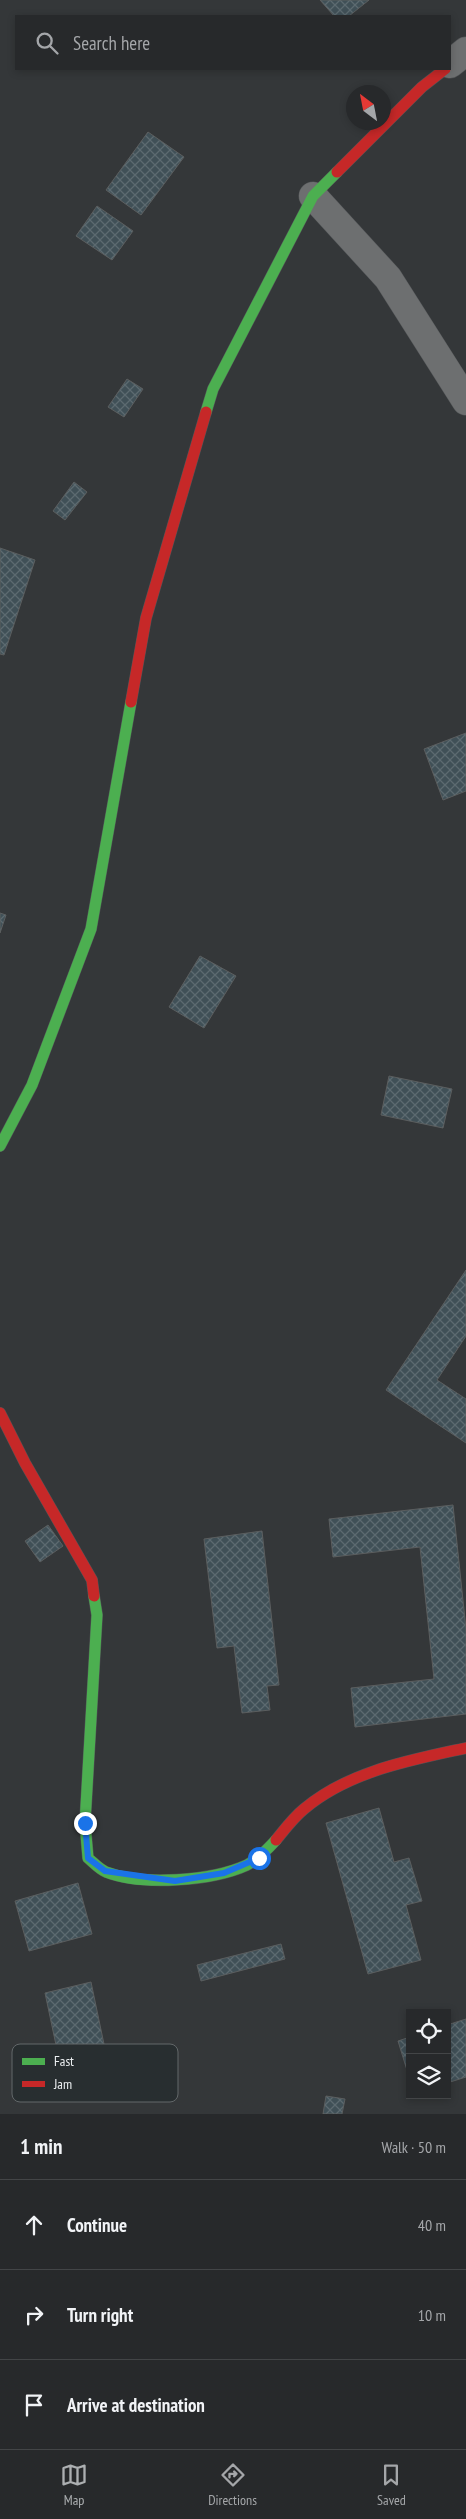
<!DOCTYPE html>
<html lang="en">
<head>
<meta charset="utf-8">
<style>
	body { margin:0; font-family:"PT Sans Narrow",sans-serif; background:#2f3133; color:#f1f3f6 }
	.controls { position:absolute; right:15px; bottom:15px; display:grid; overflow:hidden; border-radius:0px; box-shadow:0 2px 8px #0003 }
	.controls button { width:45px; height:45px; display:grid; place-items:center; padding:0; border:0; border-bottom:1px solid #434547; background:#27292b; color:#f1f3f6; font:25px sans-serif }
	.compass { position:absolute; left:346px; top:85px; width:45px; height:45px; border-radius:50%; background:#27292b; box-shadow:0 2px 8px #0003; rotate:328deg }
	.stop { position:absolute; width:15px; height:15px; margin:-11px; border:4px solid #1a73e8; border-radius:50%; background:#fff }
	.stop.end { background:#1a73e8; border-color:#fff; box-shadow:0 1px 5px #0008 }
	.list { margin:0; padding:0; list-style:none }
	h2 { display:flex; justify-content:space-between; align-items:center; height:65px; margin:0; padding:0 20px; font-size:21px }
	h2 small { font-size:16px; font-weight:400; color:#a4a6a9 }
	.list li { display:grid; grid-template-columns:32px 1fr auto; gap:15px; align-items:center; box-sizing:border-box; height:90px; padding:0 20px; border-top:1px solid #434547 }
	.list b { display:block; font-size:19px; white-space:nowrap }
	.list em { font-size:16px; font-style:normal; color:#a4a6a9 }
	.icon { flex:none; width:28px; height:28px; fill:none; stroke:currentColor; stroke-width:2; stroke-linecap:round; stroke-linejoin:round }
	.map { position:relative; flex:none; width:466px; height:2114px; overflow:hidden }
	.search { position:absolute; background:#27292b; box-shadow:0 2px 8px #0003; left:15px; right:15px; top:15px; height:55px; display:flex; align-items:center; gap:12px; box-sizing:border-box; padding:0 18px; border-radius:0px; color:#a4a6a9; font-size:19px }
	.sheet { height:335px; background:#27292b }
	nav { display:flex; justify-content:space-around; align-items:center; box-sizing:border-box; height:70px; border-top:1px solid #434547; background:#27292b; font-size:14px; color:#a4a6a9 }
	nav a { display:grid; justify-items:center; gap:2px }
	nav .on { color:#acafb1 }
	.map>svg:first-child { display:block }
</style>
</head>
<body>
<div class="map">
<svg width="466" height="2114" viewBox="0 0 466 2114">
	<defs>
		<pattern id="building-cross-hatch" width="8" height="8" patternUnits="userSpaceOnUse" patternTransform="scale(1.25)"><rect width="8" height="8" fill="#405057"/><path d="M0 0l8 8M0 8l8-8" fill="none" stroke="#5c6a70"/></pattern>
	</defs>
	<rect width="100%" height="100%" fill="#343739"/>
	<g fill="url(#building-cross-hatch)" stroke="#5b5e5f">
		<path d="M320,0H369L349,16H334Z"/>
		<path d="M148,132L184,157L141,215L106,190Z"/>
		<path d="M97,206L133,231L112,260L76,236Z"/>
		<path d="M127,379L143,389L124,417L108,407Z"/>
		<path d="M74,482L87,492L65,520L53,511Z"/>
		<path d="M0,548L35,560L4,655L0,654Z"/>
		<path d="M466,733V791L443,800L424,749Z"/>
		<path d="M0,913L6,915L0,933Z"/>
		<path d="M200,956L236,976L204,1028L169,1007Z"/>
		<path d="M389,1076L452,1089L443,1128L381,1115Z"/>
		<path d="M466,1270V1336L437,1380L466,1399V1443L386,1390Z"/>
		<path d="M453,1505L466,1629V1714L355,1727L351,1688L434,1679L420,1547L333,1557L329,1519Z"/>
		<path d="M48,1525L63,1546L40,1562L25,1541Z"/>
		<path d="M262,1531L279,1685L267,1686L270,1710L242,1713L234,1646L217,1648L204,1539Z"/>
		<path d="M379,1808L394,1862L409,1858L422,1901L406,1905L421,1960L368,1974L326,1823Z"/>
		<path d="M78,1883L92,1934L29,1951L15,1901Z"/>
		<path d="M281,1944L285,1959L201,1981L197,1965Z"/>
		<path d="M91,1982L109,2068L63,2078L45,1993Z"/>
		<path d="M466,2019V2077L447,2083V2025Z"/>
		<path d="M410,2037V2080L398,2041Z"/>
		<path d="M326,2096L345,2099L342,2114H323Z"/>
	</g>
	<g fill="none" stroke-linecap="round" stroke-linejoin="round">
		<g stroke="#525557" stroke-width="29">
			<g id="street">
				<path d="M450,64L466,51"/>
				<path d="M313,196L388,278L466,401"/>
			</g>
		</g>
		<g stroke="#525557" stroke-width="12">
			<g id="fast">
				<path d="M206,412L213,389L313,196L337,172"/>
				<path d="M0,1146L32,1085L91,929L131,702"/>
				<path d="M94,1596L97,1615L85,1823L88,1858C94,1863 99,1869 106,1872C142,1886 212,1881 247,1865C258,1859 267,1850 276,1840"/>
			</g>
		</g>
		<g stroke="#525557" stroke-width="12">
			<g id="jam">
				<path d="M337,172L422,87L445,69"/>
				<path d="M131,702L146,618L206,412"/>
				<path d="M0,1413L25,1463L92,1580L94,1596"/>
				<path d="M276,1840C285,1829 293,1818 304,1809C349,1771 411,1760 466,1748"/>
			</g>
		</g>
		<use href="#street" stroke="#6d6f70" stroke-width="28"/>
		<use href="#fast" stroke="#4caf50" stroke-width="11"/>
		<use href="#jam" stroke="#c62828" stroke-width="11"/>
	</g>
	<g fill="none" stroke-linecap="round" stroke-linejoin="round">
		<path stroke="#1a73e8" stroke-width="6" d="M85,1823L88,1858L105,1871L175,1881L224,1873L259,1858"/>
	</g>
	<rect x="12" y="2044" width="166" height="58" rx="8" fill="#282e30" stroke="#63686a" stroke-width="1"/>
	<rect x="22" y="2058" width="23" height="7" fill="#4caf50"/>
	<rect x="22" y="2081" width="23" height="6" fill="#c62828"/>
	<g font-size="14" fill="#eceff1">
		<text x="54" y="2066">Fast</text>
		<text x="54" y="2089">Jam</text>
	</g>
</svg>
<div class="controls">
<button><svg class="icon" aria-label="locate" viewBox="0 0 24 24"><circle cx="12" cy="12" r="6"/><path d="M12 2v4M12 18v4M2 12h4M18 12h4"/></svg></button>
<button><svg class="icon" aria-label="layers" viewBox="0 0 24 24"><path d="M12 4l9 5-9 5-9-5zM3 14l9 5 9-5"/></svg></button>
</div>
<svg class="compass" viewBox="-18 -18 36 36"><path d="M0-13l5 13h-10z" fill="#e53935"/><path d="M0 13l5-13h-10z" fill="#a4a6a9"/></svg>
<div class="stop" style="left:259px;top:1858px"></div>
<div class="stop end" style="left:85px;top:1823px"></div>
<div class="search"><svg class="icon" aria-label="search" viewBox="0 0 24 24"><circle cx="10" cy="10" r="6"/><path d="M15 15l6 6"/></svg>Search here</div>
</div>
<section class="sheet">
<h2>1 min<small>Walk · 50 m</small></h2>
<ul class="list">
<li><svg class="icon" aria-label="ahead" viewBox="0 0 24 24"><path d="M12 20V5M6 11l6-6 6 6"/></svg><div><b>Continue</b></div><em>40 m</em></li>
<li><svg class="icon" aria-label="right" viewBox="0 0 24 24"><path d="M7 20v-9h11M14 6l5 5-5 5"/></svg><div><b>Turn right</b></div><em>10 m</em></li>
<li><svg class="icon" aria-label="arrive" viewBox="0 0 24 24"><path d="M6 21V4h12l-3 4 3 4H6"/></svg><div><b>Arrive at destination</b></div></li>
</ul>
</section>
<nav>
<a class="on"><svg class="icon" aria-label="map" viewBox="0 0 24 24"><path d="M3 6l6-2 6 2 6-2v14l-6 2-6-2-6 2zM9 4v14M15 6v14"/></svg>Map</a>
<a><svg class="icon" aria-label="directions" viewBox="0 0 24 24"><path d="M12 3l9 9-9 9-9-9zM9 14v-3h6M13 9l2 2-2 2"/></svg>Directions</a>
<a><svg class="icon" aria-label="saved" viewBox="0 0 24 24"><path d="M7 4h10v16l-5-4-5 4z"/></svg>Saved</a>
</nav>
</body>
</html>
